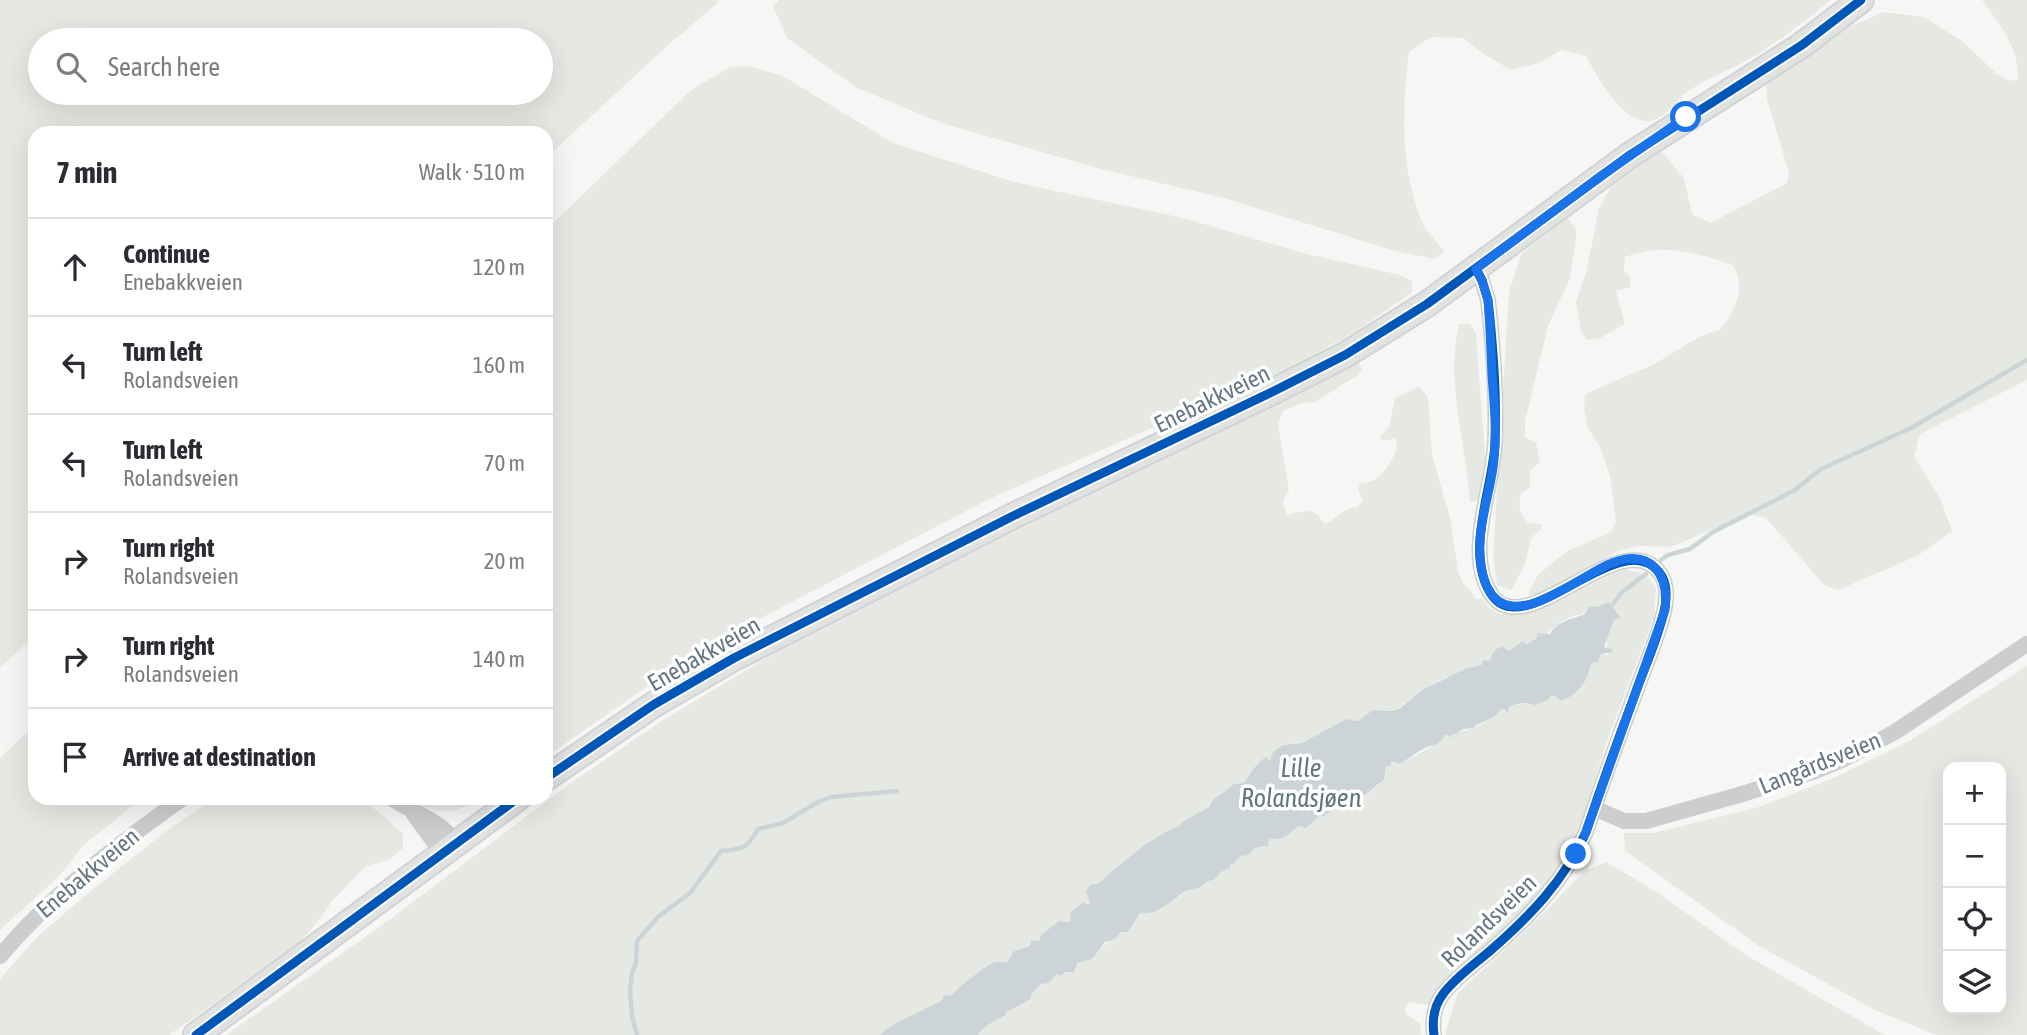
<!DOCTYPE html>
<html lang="en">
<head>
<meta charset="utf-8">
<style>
	body { margin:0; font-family:"Asap Condensed",sans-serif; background:#f7f7f7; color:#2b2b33 }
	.controls { position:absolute; right:21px; bottom:21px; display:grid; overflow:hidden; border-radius:14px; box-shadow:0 7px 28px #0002 }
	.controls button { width:63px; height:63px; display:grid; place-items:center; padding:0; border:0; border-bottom:2px solid #e1e1e2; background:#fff; color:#2b2b33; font:35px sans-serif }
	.stop { position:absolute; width:21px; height:21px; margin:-16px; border:5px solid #1a73e8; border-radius:50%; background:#fff }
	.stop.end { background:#1a73e8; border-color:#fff; box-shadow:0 2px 7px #0008 }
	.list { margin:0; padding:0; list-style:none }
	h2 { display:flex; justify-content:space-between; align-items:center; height:91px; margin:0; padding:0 28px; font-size:30px }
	h2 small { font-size:23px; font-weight:400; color:#7c7c81 }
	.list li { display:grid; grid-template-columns:46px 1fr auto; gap:21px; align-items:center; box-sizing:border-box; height:98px; padding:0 28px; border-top:2px solid #e1e1e2 }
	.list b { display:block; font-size:26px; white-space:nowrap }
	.list p { margin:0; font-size:23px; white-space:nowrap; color:#7c7c81 }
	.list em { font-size:23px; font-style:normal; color:#7c7c81 }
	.icon { flex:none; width:38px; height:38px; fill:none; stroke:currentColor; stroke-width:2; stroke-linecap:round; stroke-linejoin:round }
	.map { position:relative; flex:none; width:2027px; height:1035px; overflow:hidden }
	.search { position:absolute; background:#fff; box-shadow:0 7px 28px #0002; left:28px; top:28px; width:525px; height:77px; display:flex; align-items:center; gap:18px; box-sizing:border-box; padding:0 24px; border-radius:38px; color:#7c7c81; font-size:26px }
	.panel { position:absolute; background:#fff; box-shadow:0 7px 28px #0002; left:28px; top:126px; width:525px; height:679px; border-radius:21px }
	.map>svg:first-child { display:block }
</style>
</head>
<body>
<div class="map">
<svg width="2027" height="1035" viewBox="0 0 2027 1035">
	<rect width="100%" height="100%" fill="#f6f6f5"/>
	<g fill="#e6e9e3" fill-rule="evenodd">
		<path d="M0,0H714L720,1L666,47L546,158V133H35V635L0,668ZM40,40H541V93H40Z"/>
		<path d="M779,0H1831C1804,22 1774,45 1744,62C1725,72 1704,80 1687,92C1673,103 1664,123 1645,121C1621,120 1596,75 1586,56L1561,50L1539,63L1511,70L1482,53L1463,38L1431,37L1409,52C1402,108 1400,168 1422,222C1427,233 1438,243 1445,252L1434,259L1395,251L1224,198L1097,168L942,123L857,88L787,38L773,6Z"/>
		<path d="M1982,0H2027V380L1920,434L1914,456L1941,500L1952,531L1917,556L1838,590L1824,585L1766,518L1748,514L1671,547L1639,546L1618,551L1539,596L1528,594L1538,575L1567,551L1611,532L1616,522L1610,476L1600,447L1588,428L1584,408L1585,395C1605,384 1625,377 1646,368C1671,357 1692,336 1720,330C1735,310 1747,289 1733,265C1697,253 1663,242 1625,257L1624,271L1630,277V287L1616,291L1625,324L1598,339L1587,340L1581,331L1576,302L1586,273L1599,208L1611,187L1646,157L1662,152L1684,178L1692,214L1710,223L1787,183L1789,173L1767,99L1766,84L1851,26L1884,12L1924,17L1962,41L1997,74L2009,81L2018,79C2019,48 2000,24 1982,0Z"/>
		<path d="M748,66L783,76L893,143L1014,182L1183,218L1307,254L1400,275L1412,281V292L1358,330L1292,367L989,499L765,616L642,690L546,757V230L691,90L730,67Z"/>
		<path d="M1567,218L1576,229V239L1570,278L1548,326L1525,421V437L1536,443L1540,462L1530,471V488L1521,493C1518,505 1520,515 1528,523L1541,524V529L1531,538L1525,565L1511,590L1497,585L1493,557L1509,292L1521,254Z"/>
		<path d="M1459,324H1470L1476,333L1486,470L1479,501L1470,502C1466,442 1445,383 1459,324Z"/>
		<path d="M1358,363L1362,368L1358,375L1315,402L1299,404L1283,411L1278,423L1289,490L1283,501L1287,515C1306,511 1313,506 1325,524C1339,519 1336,510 1357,507L1363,500L1358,490L1360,483C1360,483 1371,482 1372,481C1384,476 1402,450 1395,438L1387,441L1379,438L1389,427L1395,398L1419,387L1428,397L1432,455L1450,517L1458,571L1463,584L1470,589L1475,599H1483L1488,607L1500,614L1533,611L1623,569L1646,574L1656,588L1654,617L1607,741L1576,840L1542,891L1427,1005L1409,1002L1405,1008L1406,1014L1420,1024L1421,1035H977L991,1021L1006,1015V1012L1030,1001L1032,993L1043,983H1049C1054,975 1061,969 1070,974L1075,971L1076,963C1091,954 1108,944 1120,932H1128L1140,913L1161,910L1189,889L1197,888L1203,882L1214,880L1221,872L1231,868L1230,865C1233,863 1235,860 1238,857C1244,852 1257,847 1265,847L1269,839C1287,841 1287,830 1300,826C1312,822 1309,825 1320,816H1324L1336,807L1338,808L1345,798L1368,794L1384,780L1386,766L1391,764L1392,761L1399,764C1415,756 1433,748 1446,734L1449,737C1457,732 1461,731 1470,729C1481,726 1492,717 1501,709H1505L1507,714H1509V707L1513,705L1546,701L1551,696C1580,699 1584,689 1591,663L1599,660L1601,654L1608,655C1604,642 1608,623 1620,616L1609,602L1600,606H1594C1581,617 1579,613 1567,619C1552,626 1555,633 1536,635V639L1509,651H1496L1490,661L1443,679L1422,690L1395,711L1381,710L1358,721L1346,719L1302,743L1286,744L1273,752L1270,760L1266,758L1254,768L1244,783C1226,784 1213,802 1202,812C1194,818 1184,817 1179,827C1160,830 1113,868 1099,883L1093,884L1086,891L1090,904L1074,910L1070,922L1059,921C1053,930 1043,931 1039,940L1031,941L1030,946L1014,951L1006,962C988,965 985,969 971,980C964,985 957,988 950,996H943L941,1001L894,1024L879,1035H226L385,923L571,783L660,722L783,648L1003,537Z"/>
		<path d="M2027,666V1035H1936L1877,1011L1759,946L1625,851L1624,833H1653L1759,807L1836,777L1911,740ZM1948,767H2001V1009H1948Z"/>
		<path d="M35,725V798H147L131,807L85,844L58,877L0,930V758Z"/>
		<path d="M215,798H359L381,814L403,834V848L388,860L366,866L333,900L315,925L296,946L169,1035H0V979L38,936L92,890L165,832Z"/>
		<path d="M410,798H483C455,813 437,818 410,798Z"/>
		<path d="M1606,862L1655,891L1749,957L1885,1035H1446L1445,1033L1458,993L1544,913L1583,872Z"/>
	</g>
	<path fill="#cdd4d8" d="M1609,602L1621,618L1614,620L1605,644L1604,647L1612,649V652L1601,654L1598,662L1591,663C1587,683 1580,693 1561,701L1555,696H1551L1548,700L1535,705C1526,702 1516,703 1509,707L1508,715L1505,709H1501L1495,716L1475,726L1474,728L1463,729L1456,734H1452L1451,738L1446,734C1437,748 1435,743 1423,749C1415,753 1408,760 1399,764L1392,761L1390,766H1386L1384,780C1369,790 1364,802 1345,798L1339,811L1336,807L1324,816H1320L1306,828L1299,826C1289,834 1282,841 1269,839L1268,846L1255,848L1248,855L1240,856L1234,863L1230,865L1231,868L1221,872L1214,880C1206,881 1206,882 1200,887C1195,890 1190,888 1184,892C1170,902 1159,915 1140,913L1128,932H1120L1115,939L1105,942L1092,959L1077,963L1074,973L1065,972L1060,976L1057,974L1049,983L1041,984L1032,993L1030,1000L1006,1012V1015C993,1023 988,1022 978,1035H879L894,1024L941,1001L944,995L950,996C956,990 987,964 995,962C999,961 1003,963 1007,962L1014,951L1030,946L1031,940L1039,941L1041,935L1059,921L1070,922L1071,912L1083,902L1087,905L1090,904L1086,891L1090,885L1099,883C1113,869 1161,829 1179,827L1182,822L1209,807L1213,800L1234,784L1244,783L1254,768L1265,757L1270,760L1273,752L1283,745L1302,743L1346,719L1358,721L1373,710L1391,711L1399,709L1422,690L1465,669L1481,665L1483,660L1490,661C1492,654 1495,647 1503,647L1509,651L1523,641L1526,644L1536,639L1537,633L1550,634C1558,621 1572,619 1585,614L1589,607L1600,606Z"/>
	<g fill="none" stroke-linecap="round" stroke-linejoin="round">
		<g stroke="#cdd4d8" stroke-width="4.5">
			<path d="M1661,560L1668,555L1690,549L1713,532L1795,490L1821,469L1911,428L2027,360"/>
			<path d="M1613,604L1621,593L1646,574"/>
			<path d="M637,1035L632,1016L630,991L632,973L636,963L637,941L658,917L690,893L721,851C743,850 748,847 758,829L783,823L818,802L831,797L897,791"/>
		</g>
		<g stroke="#d2d2d3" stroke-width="28">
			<g id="primary">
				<path d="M546,778L653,705L734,658L1013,516L1274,391L1345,355L1427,304L1630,155L1802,45L1861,0"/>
				<path d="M196,1035L518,798"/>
			</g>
		</g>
		<g stroke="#cccdce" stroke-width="16">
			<path d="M391,798C414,813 440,820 456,843"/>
			<path d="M1594,808L1624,821H1646L1739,795L1815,771L1844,759L1895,732L2027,644"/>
			<path d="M413,813L442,853"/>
			<path d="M0,956C53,893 117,845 183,798"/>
			<path d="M1434,1035C1432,1021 1434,1006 1443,994C1456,977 1475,964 1491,950C1530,916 1565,880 1586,832C1601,787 1617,742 1634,697C1644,668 1659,637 1665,607C1667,595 1667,581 1659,572C1620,523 1525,646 1491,594C1464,553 1493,488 1495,443C1497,397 1493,345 1488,300L1482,280L1476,269"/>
		</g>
		<use href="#primary" stroke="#e0e1e1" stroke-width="24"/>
		<g stroke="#fff" stroke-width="13">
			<g id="cycleway">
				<path d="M546,778L653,705L734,658L1013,516L1274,391L1345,355L1427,304L1630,155L1802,45L1861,0"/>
				<path d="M196,1035L518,798"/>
				<path d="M1434,1035C1432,1021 1434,1006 1443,994C1456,977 1475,964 1491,950C1530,916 1565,880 1586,832C1601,787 1617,742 1634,697C1644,668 1659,637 1665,607C1667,595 1667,581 1659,572C1620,523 1525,646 1491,594C1464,553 1493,488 1495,443C1497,397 1493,345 1488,300L1482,280L1476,269"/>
			</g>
		</g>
		<use href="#cycleway" stroke="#0057b8" stroke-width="9"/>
	</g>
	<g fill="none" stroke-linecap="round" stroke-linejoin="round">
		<path stroke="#1a73e8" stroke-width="9" d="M1576,854L1586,832L1665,610C1669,574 1651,548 1612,563C1584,573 1525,625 1496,599C1484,589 1481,569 1480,555C1478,523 1491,491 1494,460C1497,431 1494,403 1492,375C1491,350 1490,325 1488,300L1482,281L1476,269L1598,178L1686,117"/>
	</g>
	<g text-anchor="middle" stroke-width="7" stroke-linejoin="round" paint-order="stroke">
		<g font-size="24" fill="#677684" stroke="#fff">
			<text transform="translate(1212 399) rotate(-26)" y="8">Enebakkveien</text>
			<text transform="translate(704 654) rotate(-30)" y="8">Enebakkveien</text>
			<text transform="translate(1820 763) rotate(-22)" y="8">Langårdsveien</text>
			<text transform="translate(88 873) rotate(-40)" y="8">Enebakkveien</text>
			<text transform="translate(1489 921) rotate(-44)" y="8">Rolandsveien</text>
		</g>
		<g font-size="26" font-style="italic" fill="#637780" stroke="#fff">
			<text x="1301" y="777">Lille<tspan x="1301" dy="30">Rolandsjøen</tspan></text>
		</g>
	</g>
</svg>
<div class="controls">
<button>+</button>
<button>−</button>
<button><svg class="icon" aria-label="locate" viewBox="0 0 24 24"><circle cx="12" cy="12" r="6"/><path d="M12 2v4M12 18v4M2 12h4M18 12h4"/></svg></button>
<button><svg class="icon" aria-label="layers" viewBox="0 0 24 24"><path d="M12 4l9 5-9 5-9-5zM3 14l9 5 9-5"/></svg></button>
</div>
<div class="stop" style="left:1686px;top:117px"></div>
<div class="stop end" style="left:1576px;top:854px"></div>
<div class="search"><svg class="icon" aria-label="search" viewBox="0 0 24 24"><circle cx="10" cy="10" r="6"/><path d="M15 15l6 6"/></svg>Search here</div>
<section class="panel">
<h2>7 min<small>Walk · 510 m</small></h2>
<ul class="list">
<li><svg class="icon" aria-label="ahead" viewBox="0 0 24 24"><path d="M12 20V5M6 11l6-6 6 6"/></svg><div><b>Continue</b><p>Enebakkveien</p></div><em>120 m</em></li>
<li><svg class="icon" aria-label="left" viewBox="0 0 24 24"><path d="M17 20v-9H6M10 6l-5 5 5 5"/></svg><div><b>Turn left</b><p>Rolandsveien</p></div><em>160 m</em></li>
<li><svg class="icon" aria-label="left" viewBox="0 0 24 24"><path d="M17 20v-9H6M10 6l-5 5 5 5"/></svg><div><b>Turn left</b><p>Rolandsveien</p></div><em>70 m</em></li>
<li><svg class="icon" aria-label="right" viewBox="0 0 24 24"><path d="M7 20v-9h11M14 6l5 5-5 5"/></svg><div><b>Turn right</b><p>Rolandsveien</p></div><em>20 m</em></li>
<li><svg class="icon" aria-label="right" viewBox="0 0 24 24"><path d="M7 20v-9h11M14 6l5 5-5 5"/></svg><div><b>Turn right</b><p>Rolandsveien</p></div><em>140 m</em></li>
<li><svg class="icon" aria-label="arrive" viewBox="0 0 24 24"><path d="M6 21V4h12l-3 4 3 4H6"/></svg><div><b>Arrive at destination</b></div></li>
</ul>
</section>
</div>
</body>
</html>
